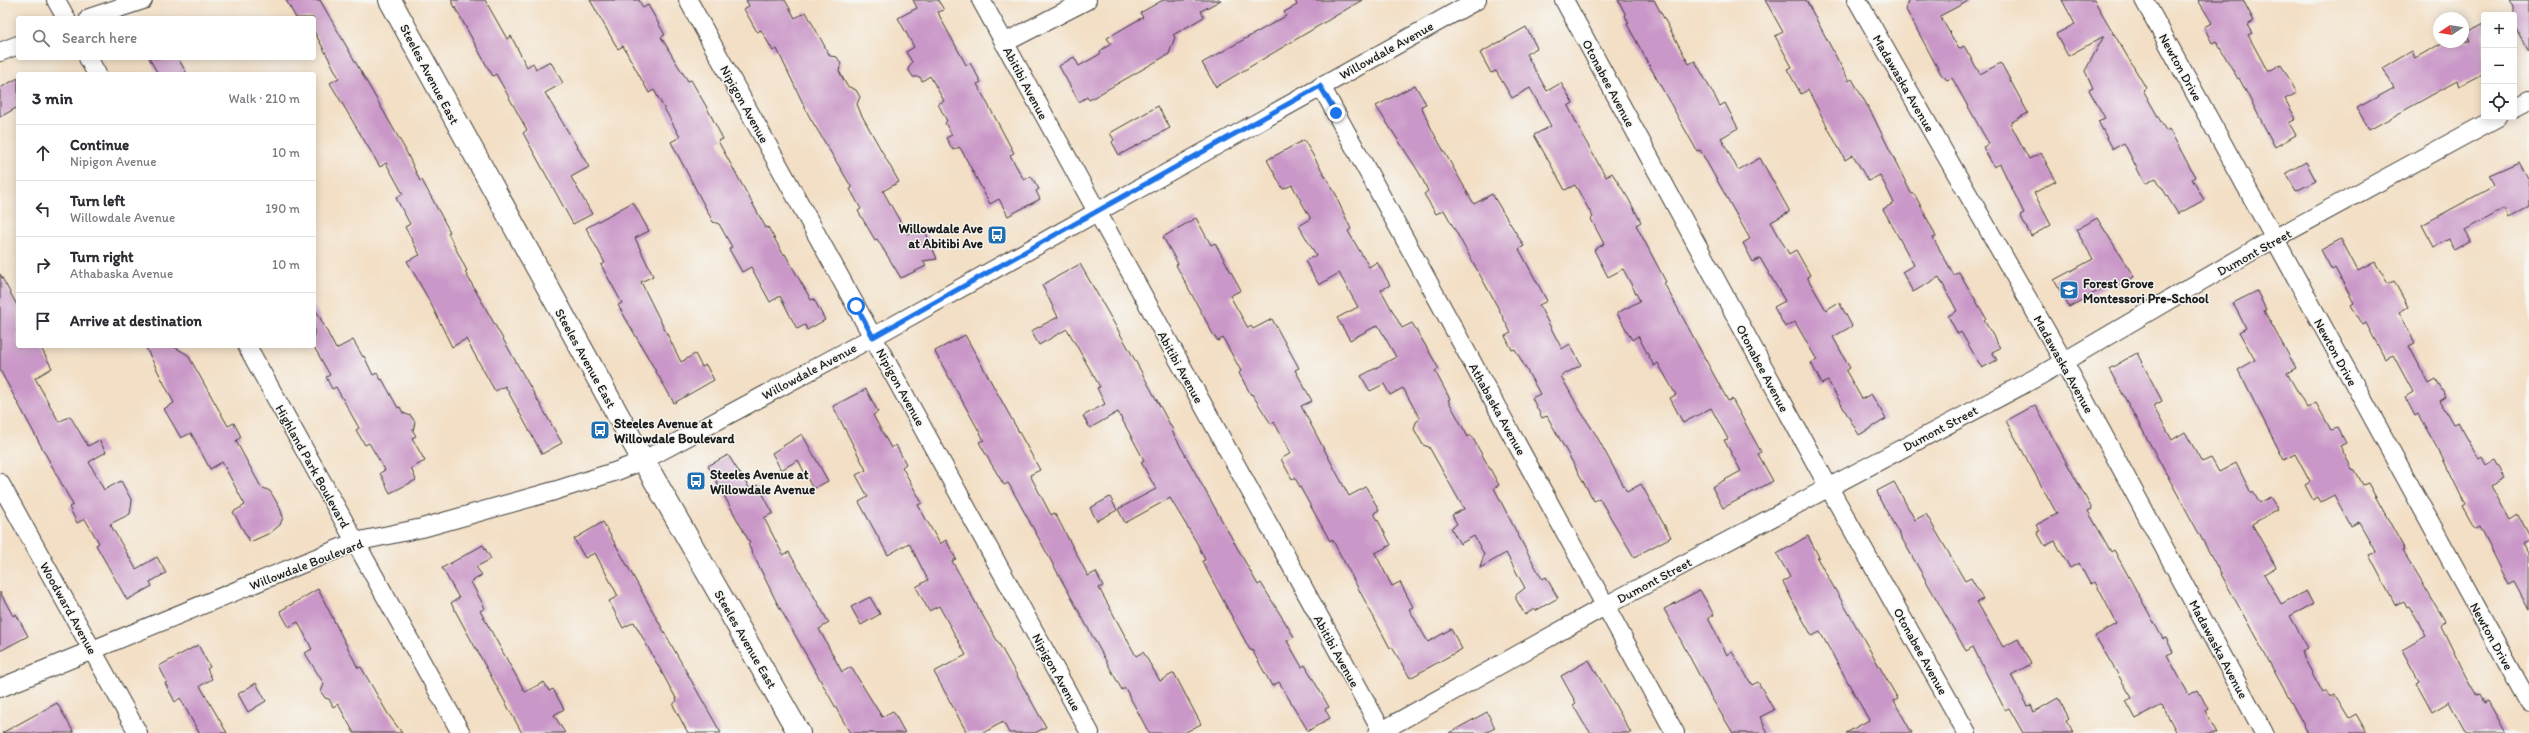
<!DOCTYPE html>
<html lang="en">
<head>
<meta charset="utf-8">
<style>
	body { margin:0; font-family:Itim,sans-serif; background:#f7f7f7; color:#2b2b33 }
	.controls { position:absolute; right:12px; top:12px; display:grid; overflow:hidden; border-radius:4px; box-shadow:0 2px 10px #0003 }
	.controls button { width:36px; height:36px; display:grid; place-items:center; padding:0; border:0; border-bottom:1px solid #e1e1e2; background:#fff; color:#2b2b33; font:20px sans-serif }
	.compass { position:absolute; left:2433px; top:12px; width:36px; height:36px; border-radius:50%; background:#fff; box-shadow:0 2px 10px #0003; rotate:258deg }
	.stop { position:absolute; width:12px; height:12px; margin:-9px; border:3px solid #1a73e8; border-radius:50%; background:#fff }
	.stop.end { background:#1a73e8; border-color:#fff; box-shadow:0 1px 4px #0008 }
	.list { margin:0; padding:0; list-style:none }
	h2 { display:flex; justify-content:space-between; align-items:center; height:52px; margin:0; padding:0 16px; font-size:17px }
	h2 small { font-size:13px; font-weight:400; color:#7c7c81 }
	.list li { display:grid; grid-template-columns:26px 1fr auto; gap:12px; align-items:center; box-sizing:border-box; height:56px; padding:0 16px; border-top:1px solid #e1e1e2 }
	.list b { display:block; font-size:15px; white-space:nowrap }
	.list p { margin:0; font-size:13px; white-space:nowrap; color:#7c7c81 }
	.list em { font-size:13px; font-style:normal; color:#7c7c81 }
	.icon { flex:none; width:22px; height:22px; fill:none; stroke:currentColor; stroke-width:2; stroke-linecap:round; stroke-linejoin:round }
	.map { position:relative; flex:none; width:2529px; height:733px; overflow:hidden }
	.search { position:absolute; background:#fff; box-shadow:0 2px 10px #0003; left:16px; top:16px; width:300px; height:44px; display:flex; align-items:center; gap:10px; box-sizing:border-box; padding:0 14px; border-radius:4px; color:#7c7c81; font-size:15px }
	.panel { position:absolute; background:#fff; box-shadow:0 2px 10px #0003; left:16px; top:72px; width:300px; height:276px; border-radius:4px }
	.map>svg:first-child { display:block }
</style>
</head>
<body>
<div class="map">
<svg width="2529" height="733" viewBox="0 0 2529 733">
	<rect width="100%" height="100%" fill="#f6f6f2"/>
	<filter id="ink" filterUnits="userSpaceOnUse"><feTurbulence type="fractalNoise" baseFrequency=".025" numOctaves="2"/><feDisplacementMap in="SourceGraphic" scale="8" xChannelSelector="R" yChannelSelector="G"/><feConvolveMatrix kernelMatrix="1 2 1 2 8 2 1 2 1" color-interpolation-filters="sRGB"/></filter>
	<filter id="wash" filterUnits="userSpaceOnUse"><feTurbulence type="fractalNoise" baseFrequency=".012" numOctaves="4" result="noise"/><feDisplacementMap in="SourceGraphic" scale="16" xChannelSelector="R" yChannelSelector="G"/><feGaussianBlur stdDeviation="0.9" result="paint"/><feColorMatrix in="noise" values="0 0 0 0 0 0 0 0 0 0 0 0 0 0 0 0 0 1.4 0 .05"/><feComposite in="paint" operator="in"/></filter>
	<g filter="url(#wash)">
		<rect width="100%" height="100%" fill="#f3dfc5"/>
		<g id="blocks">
			<g fill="#ca98c8">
				<path d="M286,0H320L405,149L420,181L422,180L450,232L448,233L467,271L465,272L562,443L542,454L505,386L495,391L466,339L452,347L430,302L407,261L420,255L405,227L410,224L396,198L403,194L386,163L380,167L330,83L339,78L314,31V18H296Z"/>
				<path d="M451,0H485L507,39L511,36L527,67L533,63L536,69L550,61L563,83L545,93L589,167L571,177L592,214L573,224L523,133L527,130L496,74L493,76L488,68Z"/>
				<path d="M590,0H639L643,8L648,5L665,35L661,37L677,64L688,81L691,80L706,106L723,139L718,141L766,228L768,227L783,254H785L811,300L814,299L825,320L807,330L805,325L797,329L780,296L770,302L751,267L742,272L729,249L732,247L719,224L713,222L671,142L680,137L654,90L649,93L623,46L618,49Z"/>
				<path d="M746,0H785L795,18L806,12L830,56L837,57L841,64L839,71L847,86L856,90L860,97L857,104L861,114L899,182L883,191L907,234L923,226L937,259L923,261L926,266L901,278L877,239L875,240L858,211L861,209L850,189L852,188L809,116L777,49L773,51L761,30L757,32L744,9L749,6Z"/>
				<path d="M913,0H938L944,10L938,12L941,19L965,63L966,65L970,63L981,82L977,84L1014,153L1010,155L1024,180L1031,176L1039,189L1036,191L1040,199L1008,216L999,199L990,204L962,151L959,147L953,150L946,138L952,135L945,123L947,121L938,104L944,101L930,76L922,81L920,77H913L908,69L912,62L906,52L914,47L898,18L917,8Z"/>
				<path d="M1163,0H1221L1201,11L1204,17L1173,35L1175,37L1169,54L1089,100L1087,97L1079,102L1059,66L1074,57L1079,66L1100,54L1101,50L1111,44L1107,38L1143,17L1140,13Z"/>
				<path d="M1295,0H1362L1216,87L1202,63L1286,16L1284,12L1297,5Z"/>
				<path d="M1618,0H1654L1689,64L1695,61L1720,106L1725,103L1738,128L1721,138L1738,170L1760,158L1789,210V212L1771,222L1789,254L1796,250L1810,275L1807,277L1826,310L1839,302L1852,326L1833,337L1850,368L1846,371L1862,399L1871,394L1886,419L1859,435L1828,381L1822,384L1811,363L1817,360L1795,322L1785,327L1774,307L1785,301L1760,258L1753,262L1743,243L1750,239L1700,150L1697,151L1659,83L1627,24L1629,23L1625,16L1626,15Z"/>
				<path d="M1765,0H1806L1849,81L1852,79L1872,114L1911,193L1915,195L1932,228L1936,237L1933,238L1954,275L1959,272L1986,318L1984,320L2000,348L1992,352L1997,360L1982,368L1961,332L1958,334L1948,316L1957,311L1939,277L1913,292L1902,272L1914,265L1883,209L1894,203L1880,175L1868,181L1853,155L1845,160L1808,90L1801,94L1787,69L1792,67L1775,36L1783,32Z"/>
				<path d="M1908,0H1970L1940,16L1959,49L1964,46L1980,74L2001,63L2028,113L2010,123L2029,159L2041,153L2056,181L2034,193L2051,225L2031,236L2020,215L2024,213L2000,164L1994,167L1983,147L1989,144L1952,78L1947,80L1941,74L1909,15L1906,10Z"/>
				<path d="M2062,0H2094L2146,88L2143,90L2166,131L2169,129L2179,147L2195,177L2192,179L2204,200L2178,214L2156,178L2145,184L2124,143L2113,149L2098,121L2105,118L2089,90L2093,88L2085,71L2104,36L2068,56L2056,34L2075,24Z"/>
				<path d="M2198,0H2243L2254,21L2247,25L2252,33L2248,35L2268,72L2281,64L2297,93L2285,99L2296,119L2289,123L2296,135L2275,147L2239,78L2238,79L2216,41L2212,43L2204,27L2212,23Z"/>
				<path d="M2510,0H2529V52L2514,25V7Z"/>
				<path d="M2484,23V73L2459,86L2457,81L2369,130L2357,108L2394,88L2383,68L2412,51L2415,58L2444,42H2470L2466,33Z"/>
				<path d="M1526,27L1537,48L1526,54L1547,91L1561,83L1573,103L1568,106L1585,140L1606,177L1612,173L1628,198L1641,222L1636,225L1666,282L1664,283L1728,401L1732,399L1761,452L1758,454L1773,481L1723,508L1712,487L1741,471L1724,440L1728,439L1711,408L1683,423L1670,398L1676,395L1658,363L1654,366L1638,336L1632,340L1617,313L1640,301L1623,269L1608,277L1594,250L1604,244L1591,219L1593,217L1575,185L1565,190L1534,135L1551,126L1530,88L1512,98L1496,71L1491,73L1480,53Z"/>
				<path d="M149,58H178L187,74H158Z"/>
				<path d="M18,78V107L0,117V88Z"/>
				<path d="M1415,85L1426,104L1421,106L1433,132L1474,204L1492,194L1524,246L1519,249L1547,301L1539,305L1562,349L1570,344L1581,365L1561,376L1578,407L1596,435L1627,492L1641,484L1671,537L1634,557L1599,498L1594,501L1547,416L1542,418L1532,398L1540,394L1515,349L1512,350L1505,336L1511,333L1496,304L1444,210L1436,214L1424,194L1428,191L1420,174L1376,106Z"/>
				<path d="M1158,106L1170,128L1119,155L1112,142L1114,140L1110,133Z"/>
				<path d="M1304,140L1338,198L1337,199L1351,229L1348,231L1369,267L1377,262L1390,285L1381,290L1402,328L1412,323L1427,348L1439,369L1435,371L1450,399L1448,400L1468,437L1471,435L1499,485L1494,488L1518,535L1542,579L1546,577L1558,598L1535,611L1534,609L1525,615L1516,599V595L1525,588L1506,553L1480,568L1484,554L1474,536L1460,544L1451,528L1457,524L1452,515L1464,509L1429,447L1423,445L1414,429L1416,422L1420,419L1403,388L1390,395L1384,384L1370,391L1361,376L1396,357L1378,325L1350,340L1337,318L1358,307L1339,273L1319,285L1305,261L1316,255L1299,226L1311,219L1292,185L1283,189L1267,160Z"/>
				<path d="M2306,162L2316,181L2296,191L2286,173Z"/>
				<path d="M2519,162L2529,181V207L2510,217L2505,208L2465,230L2471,240L2454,250L2449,239L2434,247L2422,225L2494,186L2489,175Z"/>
				<path d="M633,202L649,231L635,238L653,276L641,282L681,362L695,354L702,367L706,365L714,380L674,403L618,305L622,303L601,265L605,263L586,228Z"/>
				<path d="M1196,218L1211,245L1215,243L1241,290L1230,296L1248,328L1251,326L1253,329L1272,319L1299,368L1295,370L1312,401L1301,406L1349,496L1366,487L1379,510L1374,513L1391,545L1375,553L1392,586L1400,582L1413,607L1409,609L1428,642L1451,629L1462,649L1410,678L1392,647L1390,648L1332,539L1330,541L1295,478L1292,479L1281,459L1291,453L1274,422L1271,424L1252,394L1251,395L1239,373L1241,371L1223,338L1218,341L1214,336L1176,265L1178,264L1163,237Z"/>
				<path d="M2097,218L2134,277L2118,285L2116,281L2069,307L2054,280L2093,259L2076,230Z"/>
				<path d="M2341,239L2358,271L2375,262L2388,284L2394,281L2408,307L2399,312L2415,343L2409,346L2429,384L2436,380L2446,397L2440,401L2453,424L2458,422L2479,459L2482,457L2486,465L2495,460L2505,478L2491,486L2510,520L2518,515L2529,536V539L2523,542L2529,552V610L2514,582L2508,585L2479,527L2475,529L2462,506L2465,504L2441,455L2418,414L2415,416L2405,397L2413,392L2393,355L2385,359L2366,323L2363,325L2351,305L2354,303L2335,268L2332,270L2321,250Z"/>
				<path d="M1080,264L1130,351L1173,430L1172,431L1258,585L1261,583L1294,637L1287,641L1302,667L1305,665L1329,707L1325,709L1330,718L1308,731L1279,682L1272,686L1252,650H1250L1202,561L1205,560L1197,543L1170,498L1125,523L1118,509L1156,489L1141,462L1144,460L1118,412L1090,428L1083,416L1105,404L1097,388L1100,387L1067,329L1039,345L1031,331L1058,317L1042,285Z"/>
				<path d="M0,274L18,307V346H40L52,368L35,378L59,422L70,416L88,446L99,440L106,452L89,462L104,490L121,481L132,501L130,514L110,524L136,569L157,557L166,573L150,582L152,586L127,600L96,545L99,543L85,519L77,523L69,507L73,505L0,370Z"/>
				<path d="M2257,291L2266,310L2264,311L2296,368L2287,373L2307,408L2316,403L2331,430L2338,428L2346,443L2340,446L2352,469L2355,470L2363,485L2368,483L2405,550L2403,551L2445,621L2441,626L2465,675L2477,696L2480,695L2484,703L2488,701L2506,733H2466L2449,702L2432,712L2416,683L2419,681L2402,650L2426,636L2409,606L2407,607L2404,601L2395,605L2369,555L2376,552L2359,522L2351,526L2334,495L2321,502L2318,497L2313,500L2305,485L2310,482L2295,454L2284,460L2238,370L2255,360L2239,332L2246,328L2233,303Z"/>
				<path d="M314,306L336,349L353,340L363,357L364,356L373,375L377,373L381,380L382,379L398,408L400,407L403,413L411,416L415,422L413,431L416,436L412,438L425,461L411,468L416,480L390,493L380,473L385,470L369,443L365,445L356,430L359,428L336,387L332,389L326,377L330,375L314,347Z"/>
				<path d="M965,335L1040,470L1030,475L1051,515L1054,513L1058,519L1088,576L1096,572L1103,586L1099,588L1136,656L1143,652L1160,681L1174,673L1201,724L1184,733H1149L1125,688L1122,690L1010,486L1008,483L1004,485L989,460L979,442L984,440L936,354L935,351Z"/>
				<path d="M145,346H173L188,355L228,426L234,423L241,437L236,441L261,487L270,491L280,508L283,517L280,525L270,533L250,542L233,512L245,505L222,462L210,469L191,433L181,438L164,409L174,403Z"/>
				<path d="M2137,353L2162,401L2153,406L2172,440L2185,432L2202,462L2211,458L2219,472L2236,463L2251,493L2253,491L2260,503L2270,497L2278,509L2252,524L2276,567L2264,574L2281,604L2306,591L2313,604L2290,616L2308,648L2302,651L2304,658L2323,693L2327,691L2330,697L2335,695L2349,718L2356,714L2367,733H2308L2109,369Z"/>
				<path d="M866,389L878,412L873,415L891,448L896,445L906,464L902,467L922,503L918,505L940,544L946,540L956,559L952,561L1046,727L1035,733H1009L1003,722L983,733H967L934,672L966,655L939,606L929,611L916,587L928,580L909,543L888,555L859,502L868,497L856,475L866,470L833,406Z"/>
				<path d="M2035,405L2092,509L2088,511L2111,552L2114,550L2163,639L2166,638L2173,652L2167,655L2189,695L2198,690L2208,709L2205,711L2217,733H2177L2162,705L2136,719L2126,701L2132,698L2095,636L2117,624L2095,582L2090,584L2079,563L2070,568L2055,541L2045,546L2037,532L2040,531L2036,525L2057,514L2006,421Z"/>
				<path d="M802,434L828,481L813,489L798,460L781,470L772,453Z"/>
				<path d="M728,455L750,489L758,485L773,513L764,518L783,555L789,552L829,623L819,629L842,672L851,667L882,717L893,711L905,733H850L776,601L748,544L750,543L708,466Z"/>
				<path d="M1894,482L1915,520L1926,514L1965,581L1971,578L1983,599L1977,602L2003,647L2018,639L2031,664L2011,675L2028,706L2031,705L2034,712L2058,698L2069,718L2066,720L2074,733H2023L2009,708L2005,710L1973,647L1966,651L1880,500L1877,491Z"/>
				<path d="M1110,497L1117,510L1097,521L1090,508Z"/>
				<path d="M603,522L701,698L721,733H688L673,705L677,700L634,622L623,628L609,601L618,596L595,553L585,558L574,539Z"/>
				<path d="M1808,536L1819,557L1817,558L1898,699L1894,701L1912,733H1846L1869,720L1820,632L1812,636L1798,611L1783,582L1790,577L1777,554Z"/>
				<path d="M483,545L491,559L476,567L482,575L471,582L485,608L480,611L525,692L544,682L549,691L553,689L564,709L554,715L565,733H522L451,603L459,598L442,568Z"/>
				<path d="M318,589L358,668L361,667L388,714L402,733H354L338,704L333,707L329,699L325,698L321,692L324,684L305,653L312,649L298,622L289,627L280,611Z"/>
				<path d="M1700,590L1714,615L1708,618L1727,655L1732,652L1752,685L1758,682L1774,710L1760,717L1768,733H1733L1711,697L1664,609Z"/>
				<path d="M0,592L13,616L16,614L28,636L0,651Z"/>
				<path d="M870,597L880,614L861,625L851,607Z"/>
				<path d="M198,645L210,667L207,669L212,679L200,686L227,733H199L180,698L175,702L165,683L167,682L159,666Z"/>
				<path d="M1589,660L1622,717L1631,733H1591L1584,724L1573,705L1576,703L1561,676Z"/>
				<path d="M256,683L266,701L248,712L238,694Z"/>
				<path d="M57,703L74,733H2L33,716Z"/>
				<path d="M1487,712L1495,728L1485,733H1449Z"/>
			</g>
		</g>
	</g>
	<g filter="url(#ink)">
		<use href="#blocks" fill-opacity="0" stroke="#3c3935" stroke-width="1"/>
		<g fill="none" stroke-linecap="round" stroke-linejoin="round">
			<g stroke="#3c3935" stroke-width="20">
				<g id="minor">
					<path d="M56,0L66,18"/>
					<path d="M688,0L1090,733"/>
					<path d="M981,0L1383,733"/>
					<path d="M1564,0L1828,486L1967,733"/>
					<path d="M1857,0L2064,362L2264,733"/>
					<path d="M2144,0L2529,703"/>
					<path d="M89,18L143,0"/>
					<path d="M1004,43L1087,0"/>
					<path d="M0,52L18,45"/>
					<path d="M88,58L97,74"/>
					<path d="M1321,86L1675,733"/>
					<path d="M2514,108L2529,100"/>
					<path d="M247,346L461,733"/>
					<path d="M0,483L138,733"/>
					<path d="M0,688L355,542L422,528L554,491L617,471L644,460L873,337L1477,0"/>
					<path d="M1378,733L1605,606L2041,375L2254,250L2498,117"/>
				</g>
			</g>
			<g stroke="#3c3935" stroke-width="24">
				<path id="major" d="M390,0L630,437L799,733"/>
			</g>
			<use href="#minor" stroke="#fff" stroke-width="18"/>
			<use href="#major" stroke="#fff" stroke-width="22"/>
		</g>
	</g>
	<g fill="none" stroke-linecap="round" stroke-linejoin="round" filter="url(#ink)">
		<path stroke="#1a73e8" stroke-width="5" d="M856,306L873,337L1320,86L1336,113"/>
	</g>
	<defs>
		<g id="bus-square" transform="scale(1)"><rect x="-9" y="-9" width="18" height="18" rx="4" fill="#1f6fb2" stroke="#f6f6f2"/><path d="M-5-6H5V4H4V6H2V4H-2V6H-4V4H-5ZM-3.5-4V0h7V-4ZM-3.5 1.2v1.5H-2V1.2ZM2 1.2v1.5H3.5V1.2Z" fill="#fff"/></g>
		<g id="school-square" transform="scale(1)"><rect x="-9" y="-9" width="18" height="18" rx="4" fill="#1f6fb2" stroke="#f6f6f2"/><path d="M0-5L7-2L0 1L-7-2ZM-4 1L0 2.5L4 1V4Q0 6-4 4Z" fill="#fff"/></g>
	</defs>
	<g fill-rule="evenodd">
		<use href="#bus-square" x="997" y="235"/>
		<use href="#school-square" x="2069" y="290"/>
		<use href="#bus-square" x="600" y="430"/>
		<use href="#bus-square" x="696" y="481"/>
	</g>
	<g text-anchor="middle" stroke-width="3" stroke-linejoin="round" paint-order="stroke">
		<g font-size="13" fill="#1c1c1c" stroke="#f6f6f2">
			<text transform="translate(1386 50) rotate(-29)" y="5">Willowdale Avenue</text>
			<text transform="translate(2181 67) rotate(61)" y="5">Newton Drive</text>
			<text transform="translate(430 74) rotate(62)" y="5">Steeles Avenue East</text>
			<text transform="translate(1026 83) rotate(62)" y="5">Abitibi Avenue</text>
			<text transform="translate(1609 83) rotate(62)" y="5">Otonabee Avenue</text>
			<text transform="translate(1904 83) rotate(60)" y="5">Madawaska Avenue</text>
			<text transform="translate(745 104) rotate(61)" y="5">Nipigon Avenue</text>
			<text transform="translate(2254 252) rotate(-29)" y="5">Dumont Street</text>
			<text transform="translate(2336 352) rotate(61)" y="5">Newton Drive</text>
			<text transform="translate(586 358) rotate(61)" y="5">Steeles Avenue East</text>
			<text transform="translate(2064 364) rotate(61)" y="5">Madawaska Avenue</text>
			<text transform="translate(1181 367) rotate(61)" y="5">Abitibi Avenue</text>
			<text transform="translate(1763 368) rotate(62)" y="5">Otonabee Avenue</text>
			<text transform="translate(809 371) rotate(-28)" y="5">Willowdale Avenue</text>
			<text transform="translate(901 387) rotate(61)" y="5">Nipigon Avenue</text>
			<text transform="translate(1498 409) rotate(61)" y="5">Athabaska Avenue</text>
			<text transform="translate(1940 428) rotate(-28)" y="5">Dumont Street</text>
			<text transform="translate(313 466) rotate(61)" y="5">Highland Park Boulevard</text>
			<text transform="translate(306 564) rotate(-21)" y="5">Willowdale Boulevard</text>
			<text transform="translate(1654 580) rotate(-28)" y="5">Dumont Street</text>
			<text transform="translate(69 608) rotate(61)" y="5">Woodward Avenue</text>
			<text transform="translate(2492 636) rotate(61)" y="5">Newton Drive</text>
			<text transform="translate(746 639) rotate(60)" y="5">Steeles Avenue East</text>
			<text transform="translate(2219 649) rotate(62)" y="5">Madawaska Avenue</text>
			<text transform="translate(1337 651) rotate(61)" y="5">Abitibi Avenue</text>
			<text transform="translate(1921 651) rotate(61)" y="5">Otonabee Avenue</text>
			<text transform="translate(1057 672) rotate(61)" y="5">Nipigon Avenue</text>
		</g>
		<g font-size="13" font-weight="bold" fill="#1c1c1c" stroke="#f6f6f2" text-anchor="start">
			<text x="983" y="233" text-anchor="end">Willowdale Ave<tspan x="983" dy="15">at Abitibi Ave</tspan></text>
			<text x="2083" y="288">Forest Grove<tspan x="2083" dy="15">Montessori Pre-School</tspan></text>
			<text x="614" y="428">Steeles Avenue at<tspan x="614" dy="15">Willowdale Boulevard</tspan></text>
			<text x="710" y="479">Steeles Avenue at<tspan x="710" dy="15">Willowdale Avenue</tspan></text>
		</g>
	</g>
</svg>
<div class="controls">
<button>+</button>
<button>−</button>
<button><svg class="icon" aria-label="locate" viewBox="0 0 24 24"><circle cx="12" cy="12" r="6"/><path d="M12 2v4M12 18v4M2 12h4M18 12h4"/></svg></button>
</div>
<svg class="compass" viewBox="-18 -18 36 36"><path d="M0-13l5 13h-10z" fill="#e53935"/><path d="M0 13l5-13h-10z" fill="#7c7c81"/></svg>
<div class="stop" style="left:856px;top:306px"></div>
<div class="stop end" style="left:1336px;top:113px"></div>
<div class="search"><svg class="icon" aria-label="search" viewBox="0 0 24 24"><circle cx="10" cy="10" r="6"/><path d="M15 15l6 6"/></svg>Search here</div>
<section class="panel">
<h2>3 min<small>Walk · 210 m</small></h2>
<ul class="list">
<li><svg class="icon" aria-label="ahead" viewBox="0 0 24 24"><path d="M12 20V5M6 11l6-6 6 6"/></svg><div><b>Continue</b><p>Nipigon Avenue</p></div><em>10 m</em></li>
<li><svg class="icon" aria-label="left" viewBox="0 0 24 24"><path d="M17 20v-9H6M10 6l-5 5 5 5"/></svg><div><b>Turn left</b><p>Willowdale Avenue</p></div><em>190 m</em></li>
<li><svg class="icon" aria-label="right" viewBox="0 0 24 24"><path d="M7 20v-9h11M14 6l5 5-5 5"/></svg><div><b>Turn right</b><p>Athabaska Avenue</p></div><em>10 m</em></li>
<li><svg class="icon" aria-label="arrive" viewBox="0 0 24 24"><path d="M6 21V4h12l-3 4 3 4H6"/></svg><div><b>Arrive at destination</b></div></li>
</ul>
</section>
</div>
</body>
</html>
